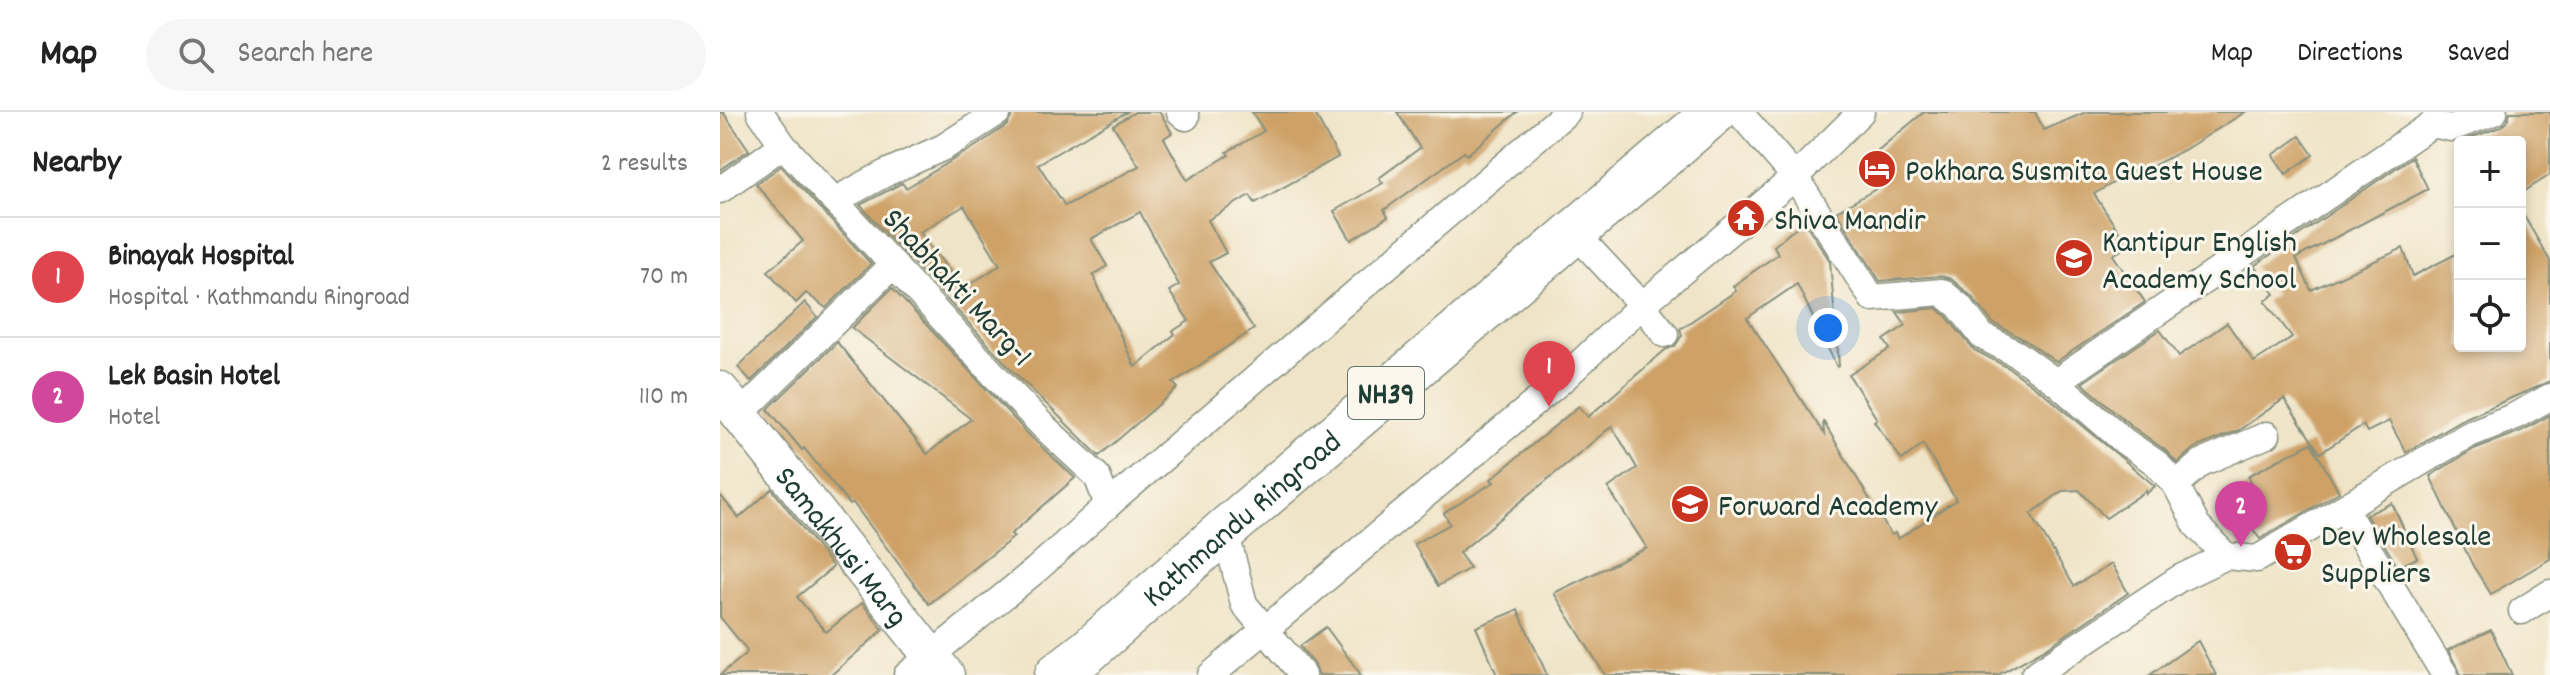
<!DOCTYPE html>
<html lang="en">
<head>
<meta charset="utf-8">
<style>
	body { margin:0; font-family:Dekko,sans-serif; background:#f6f6f6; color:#222 }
	.controls { position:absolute; right:24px; top:24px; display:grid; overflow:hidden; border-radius:8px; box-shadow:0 4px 12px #0003 }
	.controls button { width:72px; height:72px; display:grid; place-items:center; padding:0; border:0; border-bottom:2px solid #e0e0e0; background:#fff; color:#222; font:40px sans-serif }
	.you { position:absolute; left:1108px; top:216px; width:28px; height:28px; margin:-20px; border:6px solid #fff; border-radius:50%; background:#1a73e8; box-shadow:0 0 0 12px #1a73e833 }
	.badge { display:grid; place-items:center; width:52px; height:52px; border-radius:50%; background:#c8321e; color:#fff; font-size:26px; font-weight:700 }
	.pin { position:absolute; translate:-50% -66px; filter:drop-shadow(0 2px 4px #0008) }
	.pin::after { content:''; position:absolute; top:42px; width:28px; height:24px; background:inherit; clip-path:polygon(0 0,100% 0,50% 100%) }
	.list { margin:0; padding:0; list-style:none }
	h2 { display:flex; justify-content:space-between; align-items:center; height:104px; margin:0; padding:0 32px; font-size:34px }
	h2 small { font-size:26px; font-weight:400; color:#767676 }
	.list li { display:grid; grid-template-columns:52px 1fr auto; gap:24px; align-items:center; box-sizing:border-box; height:120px; padding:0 32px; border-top:2px solid #e0e0e0 }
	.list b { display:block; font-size:30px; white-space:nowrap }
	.list p { margin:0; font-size:26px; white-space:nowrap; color:#767676 }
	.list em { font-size:26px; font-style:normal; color:#767676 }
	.icon { flex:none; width:44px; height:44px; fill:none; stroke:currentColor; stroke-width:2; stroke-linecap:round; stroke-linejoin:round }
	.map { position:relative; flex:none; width:1830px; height:563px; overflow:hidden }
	header { display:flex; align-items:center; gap:48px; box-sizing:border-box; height:112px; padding:0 40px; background:#fff; border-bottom:2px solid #e0e0e0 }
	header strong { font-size:38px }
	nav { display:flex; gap:44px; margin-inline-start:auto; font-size:28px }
	.search { width:560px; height:72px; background:#f6f6f6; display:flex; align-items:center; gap:20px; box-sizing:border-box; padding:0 28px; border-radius:44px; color:#767676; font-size:30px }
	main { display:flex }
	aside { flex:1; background:#fff }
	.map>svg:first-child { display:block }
</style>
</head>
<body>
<header>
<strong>Map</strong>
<div class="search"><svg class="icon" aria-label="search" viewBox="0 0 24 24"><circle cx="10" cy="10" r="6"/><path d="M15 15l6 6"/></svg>Search here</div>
<nav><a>Map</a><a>Directions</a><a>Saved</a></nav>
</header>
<main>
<aside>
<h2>Nearby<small>2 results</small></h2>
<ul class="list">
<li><span class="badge" style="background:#e0444e">1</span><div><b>Binayak Hospital</b><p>Hospital · Kathmandu Ringroad</p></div><em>70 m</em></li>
<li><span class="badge" style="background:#d1479c">2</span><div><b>Lek Basin Hotel</b><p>Hotel</p></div><em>110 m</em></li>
</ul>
</aside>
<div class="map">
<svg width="1830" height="563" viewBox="0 0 1830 563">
	<rect width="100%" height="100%" fill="#fbf7ec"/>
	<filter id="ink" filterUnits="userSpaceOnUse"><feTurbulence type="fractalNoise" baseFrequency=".0125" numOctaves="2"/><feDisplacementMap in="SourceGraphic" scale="16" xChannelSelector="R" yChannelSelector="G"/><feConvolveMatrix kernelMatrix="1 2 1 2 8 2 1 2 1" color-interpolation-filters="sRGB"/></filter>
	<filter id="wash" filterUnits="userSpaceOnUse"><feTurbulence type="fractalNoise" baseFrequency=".006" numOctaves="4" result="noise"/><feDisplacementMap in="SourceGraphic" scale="32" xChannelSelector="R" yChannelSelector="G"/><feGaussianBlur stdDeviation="1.8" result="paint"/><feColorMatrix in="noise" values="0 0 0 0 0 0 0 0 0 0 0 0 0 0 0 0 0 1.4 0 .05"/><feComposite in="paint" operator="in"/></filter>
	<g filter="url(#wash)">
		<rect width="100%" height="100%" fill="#efe4c7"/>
		<g id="blocks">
			<g fill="#cea166" fill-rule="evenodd">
				<path d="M0,0H3L29,38L0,58Z"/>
				<path d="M294,0H407L318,52L345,94L419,54L393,13L415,0H440L452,21L444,26L467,68L509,43L507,40L544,19L532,0H594L618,45L535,91L530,83L488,108L506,141L489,150L534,217L453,271L458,276L379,344L288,254L140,93L182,71L186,76L256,34L287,13ZM244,94L280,153L243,177L200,120ZM420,100L459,173L449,179L469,209L453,219L455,222L415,255L373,163L387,154L371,127Z"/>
				<path d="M677,0H797L747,43L744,40L664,98L668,105L631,128L614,99L663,71L659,66L700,36Z"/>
				<path d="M1204,0H1315L1324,18L1366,0H1525L1464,38L1423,59L1421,55L1374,82L1408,134L1393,143L1425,190L1336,250L1305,228L1273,211L1251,184L1231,167L1221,164L1160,169L1116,100L1161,74L1144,50Z"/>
				<path d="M1790,0H1830V63L1800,82V30H1739L1780,15L1787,10Z"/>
				<path d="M1580,24L1593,43L1566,62L1553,43Z"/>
				<path d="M1692,45L1708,77L1576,146L1591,178L1683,136L1693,164L1740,140V234H1800V97L1830,149V269L1739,309L1686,340L1669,309L1647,320L1643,313L1600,341L1564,287L1519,318L1474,336L1457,351L1445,338L1414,316L1362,271L1440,218L1459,244L1507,211L1534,250L1572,225L1545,189L1555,182L1534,154Z"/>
				<path d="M61,54L151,152L106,196L86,181L76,191L48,159L83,129L36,72Z"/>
				<path d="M1084,109L1110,149L1119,254L1117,255L1077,172L1027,206L1104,322L1103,309L1171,423L1175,421L1178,427L1236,388L1203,332L1182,348L1154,309L1157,307L1129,263L1170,237L1164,228L1186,213L1177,200L1217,196L1227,205L1254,238L1289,256L1326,283L1435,374L1426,382V379L1386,406L1359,378L1342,379L1311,402L1354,474L1392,452L1408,481L1325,537L1278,563H885L834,481L927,436L888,376L917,356L892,314L739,441L750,456L718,474L694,432L730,412L724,401L774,370L771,367L859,294L868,305L945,238L955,234L962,223L960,217L1016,179L1013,174L1058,142L1054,134Z"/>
				<path d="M172,176L311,325L355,366L291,422L294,425L209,492L133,391L130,393L84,336L82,338L48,297L117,230L207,342L251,307L132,216Z"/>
				<path d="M85,190L97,205L31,269L18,255Z"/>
				<path d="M1830,303V447L1771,482L1753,454L1710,364L1754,337L1801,319Z"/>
				<path d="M1591,331L1619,380L1540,427L1509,385L1532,371L1528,364Z"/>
				<path d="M52,377L113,455L77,485L106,520L142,491L163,518L111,563H0L26,542L27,538L0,505V383L19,406Z"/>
				<path d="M1672,391L1697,446L1678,455L1646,403Z"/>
				<path d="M798,498L827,563H777L756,515Z"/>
				<path d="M606,515L641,563H599L595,553L580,534Z"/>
				<path d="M1771,518L1792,563H1741L1728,538Z"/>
				<path d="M1478,529L1496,563H1430Z"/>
			</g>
		</g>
	</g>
	<g filter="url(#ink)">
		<use href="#blocks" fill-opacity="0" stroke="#87907e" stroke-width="2"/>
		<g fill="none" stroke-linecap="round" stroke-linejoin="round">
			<g stroke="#87907e" stroke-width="29">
				<g id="street">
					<path d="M40,0L63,33L276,265L323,314L377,364L388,393"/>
					<path d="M460,0L466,5"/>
					<path d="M1019,0L1075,65L1152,186L1222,180L1239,194L1262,224L1297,242L1336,270L1404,329L1436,351L1456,373L1477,414L1506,444"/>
					<path d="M0,78L63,33"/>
					<path d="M114,89L166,61L224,35L278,0"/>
					<path d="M854,120L922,193L945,222"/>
					<path d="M1336,270L1712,12L1731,16L1774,0"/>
					<path d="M20,302L174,152"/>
					<path d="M1456,373L1481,351L1547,323"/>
					<path d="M1624,397L1725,563"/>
					<path d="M505,418L524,492L583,563"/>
					<path d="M1802,499L1830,481"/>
					<path d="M187,563L317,457L388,393L847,0"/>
					<path d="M491,563L843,267L922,193L1075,65L1141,0"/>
					<path d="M1314,563L1460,466L1506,444L1537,447L1747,323L1795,304L1830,285"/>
				</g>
			</g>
			<g stroke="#87907e" stroke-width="39">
				<g id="secondary">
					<path id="s1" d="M0,278L226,563"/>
				</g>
			</g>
			<g stroke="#87907e" stroke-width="47">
				<g id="highway">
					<path id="s2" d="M337,563L368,539L505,418L995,0"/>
				</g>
			</g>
			<use href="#street" stroke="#fff" stroke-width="26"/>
			<use href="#secondary" stroke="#fff" stroke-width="36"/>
			<use href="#highway" stroke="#fff" stroke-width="44"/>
		</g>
	</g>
	<defs>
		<g id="hotel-disc" transform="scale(2)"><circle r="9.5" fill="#c8321e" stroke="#fbf7ec"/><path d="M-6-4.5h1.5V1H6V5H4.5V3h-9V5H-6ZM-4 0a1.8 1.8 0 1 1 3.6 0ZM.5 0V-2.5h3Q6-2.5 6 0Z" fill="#fff"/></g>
		<g id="temple-disc" transform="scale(2)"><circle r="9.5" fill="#c8321e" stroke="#fbf7ec"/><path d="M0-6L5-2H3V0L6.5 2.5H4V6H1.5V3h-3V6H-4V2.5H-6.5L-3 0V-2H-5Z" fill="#fff"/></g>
		<g id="school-disc" transform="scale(2)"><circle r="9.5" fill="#c8321e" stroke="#fbf7ec"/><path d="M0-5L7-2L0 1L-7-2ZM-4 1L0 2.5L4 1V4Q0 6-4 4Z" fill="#fff"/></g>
		<g id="supermarket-disc" transform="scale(2)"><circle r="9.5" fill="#c8321e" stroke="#fbf7ec"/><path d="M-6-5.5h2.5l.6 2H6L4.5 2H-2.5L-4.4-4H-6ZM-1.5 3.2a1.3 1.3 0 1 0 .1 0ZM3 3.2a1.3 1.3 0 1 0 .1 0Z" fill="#fff"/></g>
	</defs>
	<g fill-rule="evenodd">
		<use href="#hotel-disc" x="1157" y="57"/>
		<use href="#temple-disc" x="1026" y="106"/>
		<use href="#school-disc" x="1354" y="146"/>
		<use href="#school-disc" x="970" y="392"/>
		<use href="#supermarket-disc" x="1573" y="440"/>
	</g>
	<g text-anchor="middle" stroke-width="6" stroke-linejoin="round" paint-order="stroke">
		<rect fill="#fbf7ec" stroke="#61756b" stroke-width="2" x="628" y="255" width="76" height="52" rx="6"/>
		<g font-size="30" font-weight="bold" fill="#1f3d34">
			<text x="666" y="291">NH39</text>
		</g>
		<g font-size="32" fill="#1f3d34" stroke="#fbf7ec" text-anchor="start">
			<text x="1185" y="68">Pokhara Susmita Guest House</text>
			<text x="1054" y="117">Shiva Mandir</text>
			<text x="1382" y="139">Kantipur English<tspan x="1382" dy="37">Academy School</tspan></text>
			<text x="998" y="403">Forward Academy</text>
			<text x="1601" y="433">Dev Wholesale<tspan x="1601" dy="37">Suppliers</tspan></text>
		</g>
		<g font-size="32" fill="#1f3d34" stroke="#fbf7ec">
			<text transform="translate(239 174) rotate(47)" y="11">Shabhakti Marg-1</text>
			<text dy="11" stroke="none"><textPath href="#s2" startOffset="242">Kathmandu Ringroad</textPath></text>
			<text dy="11" stroke="none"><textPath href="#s1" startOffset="198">Samakhusi Marg</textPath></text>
		</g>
	</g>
</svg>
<div class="controls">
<button>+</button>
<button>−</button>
<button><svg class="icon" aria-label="locate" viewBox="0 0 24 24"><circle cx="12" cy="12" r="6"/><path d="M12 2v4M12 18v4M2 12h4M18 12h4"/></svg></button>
</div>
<div class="you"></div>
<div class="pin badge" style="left:829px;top:295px;background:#e0444e">1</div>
<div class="pin badge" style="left:1521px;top:435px;background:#d1479c">2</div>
</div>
</main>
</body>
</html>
